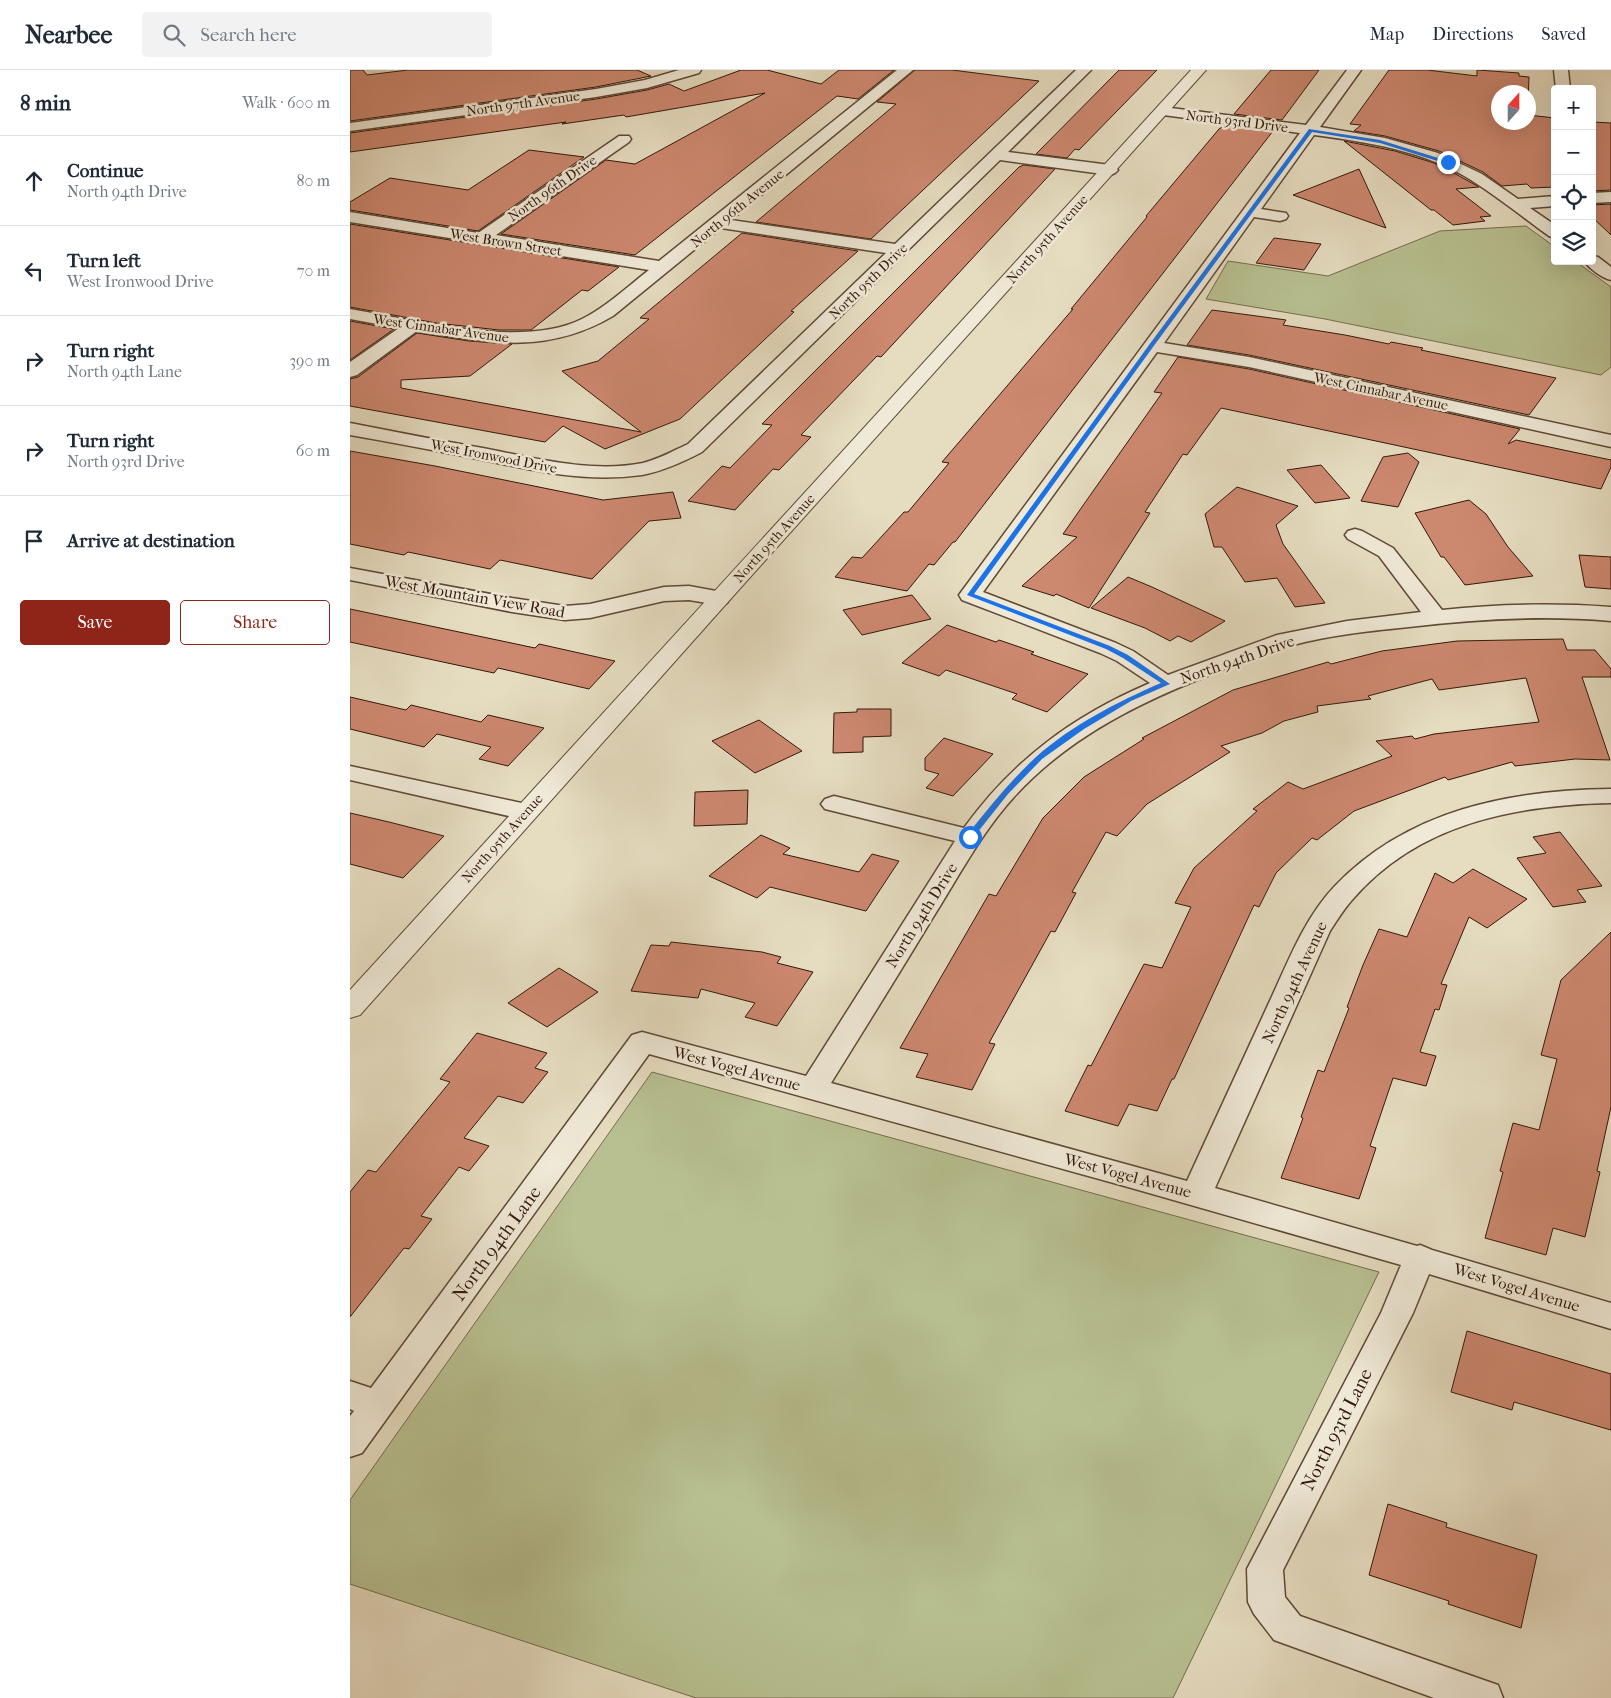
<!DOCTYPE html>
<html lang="en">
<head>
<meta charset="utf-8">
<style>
	body { margin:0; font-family:"IM FELL French Canon",serif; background:#f2f2f3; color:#1f2937 }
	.controls { position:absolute; right:15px; top:15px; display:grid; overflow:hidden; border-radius:5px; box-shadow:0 5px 20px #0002 }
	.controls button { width:45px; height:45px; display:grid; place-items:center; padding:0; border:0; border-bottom:1px solid #e0e1e3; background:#fff; color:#1f2937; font:25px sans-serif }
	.compass { position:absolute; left:1141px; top:15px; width:45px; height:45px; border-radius:50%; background:#fff; box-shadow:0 5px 20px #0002; rotate:21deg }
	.stop { position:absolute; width:15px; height:15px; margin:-11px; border:4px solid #1a73e8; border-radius:50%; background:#fff }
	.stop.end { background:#1a73e8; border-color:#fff; box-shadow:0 1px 5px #0008 }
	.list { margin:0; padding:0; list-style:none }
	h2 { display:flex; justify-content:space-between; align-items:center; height:65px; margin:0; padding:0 20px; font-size:21px }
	h2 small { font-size:16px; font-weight:400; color:#747a83 }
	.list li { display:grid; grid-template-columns:32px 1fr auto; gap:15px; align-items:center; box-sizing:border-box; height:90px; padding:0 20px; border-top:1px solid #e0e1e3 }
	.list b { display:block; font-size:19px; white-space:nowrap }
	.list p { margin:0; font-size:16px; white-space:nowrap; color:#747a83 }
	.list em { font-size:16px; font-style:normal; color:#747a83 }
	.actions { display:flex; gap:10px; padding:15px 20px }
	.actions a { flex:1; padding:11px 0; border:1px solid #8f2418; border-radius:5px; text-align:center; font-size:18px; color:#8f2418 }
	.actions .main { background:#8f2418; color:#fff }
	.icon { flex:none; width:28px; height:28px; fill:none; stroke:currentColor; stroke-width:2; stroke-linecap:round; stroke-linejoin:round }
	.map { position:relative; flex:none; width:1261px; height:1628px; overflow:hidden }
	header { display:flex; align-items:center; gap:30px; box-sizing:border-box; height:70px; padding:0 25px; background:#fff; border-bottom:1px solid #e0e1e3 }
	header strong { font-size:24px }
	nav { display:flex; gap:28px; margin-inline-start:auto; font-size:18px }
	.search { width:350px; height:45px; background:#f2f2f3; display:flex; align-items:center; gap:12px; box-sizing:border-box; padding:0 18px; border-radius:5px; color:#747a83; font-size:19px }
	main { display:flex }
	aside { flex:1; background:#fff }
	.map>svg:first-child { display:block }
</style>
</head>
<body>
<header>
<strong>Nearbee</strong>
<div class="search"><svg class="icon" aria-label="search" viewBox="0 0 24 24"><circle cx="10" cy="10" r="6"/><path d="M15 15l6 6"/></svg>Search here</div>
<nav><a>Map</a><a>Directions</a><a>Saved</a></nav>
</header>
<main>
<aside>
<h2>8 min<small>Walk · 600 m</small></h2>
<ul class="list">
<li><svg class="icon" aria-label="ahead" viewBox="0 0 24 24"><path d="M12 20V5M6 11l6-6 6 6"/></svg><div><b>Continue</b><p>North 94th Drive</p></div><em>80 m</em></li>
<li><svg class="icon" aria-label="left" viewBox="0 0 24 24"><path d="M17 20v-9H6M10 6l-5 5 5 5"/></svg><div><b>Turn left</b><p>West Ironwood Drive</p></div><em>70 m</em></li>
<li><svg class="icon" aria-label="right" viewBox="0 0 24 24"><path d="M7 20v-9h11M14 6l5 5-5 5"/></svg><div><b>Turn right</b><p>North 94th Lane</p></div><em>390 m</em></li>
<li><svg class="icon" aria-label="right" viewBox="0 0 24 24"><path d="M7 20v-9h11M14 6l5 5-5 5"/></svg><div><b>Turn right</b><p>North 93rd Drive</p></div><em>60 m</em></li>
<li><svg class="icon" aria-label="arrive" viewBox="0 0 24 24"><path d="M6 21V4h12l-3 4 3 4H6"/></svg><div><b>Arrive at destination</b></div></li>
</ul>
<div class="actions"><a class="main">Save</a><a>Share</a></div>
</aside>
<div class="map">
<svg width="1261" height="1628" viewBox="0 0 1261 1628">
	<rect width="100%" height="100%" fill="#e6ddc1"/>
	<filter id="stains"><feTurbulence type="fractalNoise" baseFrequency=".004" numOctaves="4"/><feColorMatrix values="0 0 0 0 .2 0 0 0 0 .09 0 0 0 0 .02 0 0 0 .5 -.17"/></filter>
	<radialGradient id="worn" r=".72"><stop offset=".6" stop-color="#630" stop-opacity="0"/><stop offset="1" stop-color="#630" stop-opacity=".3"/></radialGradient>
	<g fill="#b8c091" stroke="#766c4c">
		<path d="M1176,156L1205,177V191H1225L1261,217V297L1251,305L975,249L856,229L878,191L978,206L1090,161Z"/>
		<path d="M302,1002L1029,1202L823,1628H346L0,1514V1430Z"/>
	</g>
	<g fill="#cd8870" stroke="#331808">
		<path d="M0,0H13L17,5L58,0H287L301,6L246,17L0,51Z"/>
		<path d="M391,0H417L471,14L489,0H544L508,29L487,26L285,185L151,164L256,90L285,94L415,23L276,47L274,45L212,54L216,52L0,82V63L246,29L297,20L319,14L334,21Z"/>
		<path d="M565,0H602L689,11L521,169L406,152L546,34L527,32Z"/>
		<path d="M769,0H807L729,80L725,79L717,88L686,84Z"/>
		<path d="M921,0H969L932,50L884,44Z"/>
		<path d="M1039,0H1077L1127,6V0L1169,3V6L1179,7L1178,31V22H1148V52H1178V45L1205,48V117L1181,118L1177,114L1152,116L1133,102L1089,81L1035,66L1004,61L1011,55L1000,54Z"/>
		<path d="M1242,52L1261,53V120L1242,121Z"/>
		<path d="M875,55L923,61L605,472H603L584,495L579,494L557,521L485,507L502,487L512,488L554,442H558L599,393L592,392L723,239H721L797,147L796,146L869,59Z"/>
		<path d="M994,71L1045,81L1084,93L1102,102L1129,117L1106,119L1141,146L1130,147L1135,151L1103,155L1084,140H1081Z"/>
		<path d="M179,80L234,87L128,161L0,140V132L40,108L118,120Z"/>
		<path d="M674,95L705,99L531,287L527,286L451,365L461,367L429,400L423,399L385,440L338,431L372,396L380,398L422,355L412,354L669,97Z"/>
		<path d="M1009,99L1036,158L943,125Z"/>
		<path d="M1261,134V165L1242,147V135Z"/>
		<path d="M0,154L269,197L238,221L232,220L181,260H149L86,253L0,237Z"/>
		<path d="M392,163L508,181L441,241L444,242L330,349L255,379L213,356L195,372L0,336V309L8,307L67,263L119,271L162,274L120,306L51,310V318L291,362L212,301L248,291L299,249L290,248Z"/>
		<path d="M924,168L971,174L954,200L906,193Z"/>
		<path d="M862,240L936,250L933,255L995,265L1039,274L1041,272L1073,278L1071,280L1206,308L1179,345L899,285L837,275Z"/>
		<path d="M0,251L44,259L0,290Z"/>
		<path d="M828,287L899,299L1170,359L1158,374L1166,370L1261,390V397L1251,419L871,338L837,385L833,384L795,442L800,443L739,538L706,524L704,526L672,516L727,467L713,464L812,323L804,322Z"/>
		<path d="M0,381L85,396L253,430L323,422L331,448L299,451L242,509L150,490L140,499L58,482L54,485L0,474Z"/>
		<path d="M1058,383L1069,392L1048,437L1011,431L1033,387Z"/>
		<path d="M971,395L1000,428L965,433L937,400Z"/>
		<path d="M887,417L948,436L926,455L933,474L975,533L945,537L927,508L895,512L872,477H864L855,444Z"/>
		<path d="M1119,430L1136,444L1158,477L1183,506L1115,515L1094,487H1091L1065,443Z"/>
		<path d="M1229,485L1261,487V519L1235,517Z"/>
		<path d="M778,507L802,517L875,551L841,572L828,566L820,571L795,558L741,538Z"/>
		<path d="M562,525L581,549L512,565L493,540Z"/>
		<path d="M0,539L185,578L189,574L265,591L239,619L148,598L144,603L0,572Z"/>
		<path d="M597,555L646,572L649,570L684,582L681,584L738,604L697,642L662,629L667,624L596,600L589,606L552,593Z"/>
		<path d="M1213,569L1217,580H1245L1261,599V607H1232L1260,690L1225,689L1165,696L1162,692L1098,710L1095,707L1004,741L967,770L962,768L926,803L909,837L904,835L824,1009H822L807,1041L779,1034L768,1056L715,1041L738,995L741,996L794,894L812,898L841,837L825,833L844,798L907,741L903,739L938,712L953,719L1042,686L1026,671L1062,666L1065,669L1084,664L1189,652L1176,608L1089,620L1082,609L1018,626L1021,629L967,636L968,642L934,651L912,663L871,676L880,682L797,734L767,766L756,762L722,822L726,823L705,862L701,861L639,973L645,974L622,1020L566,1007L578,984L550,978L639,824L646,826L693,748L734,707L794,669L792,668L883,620L978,592L981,594L1032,581L1107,571Z"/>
		<path d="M0,627L56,640L61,635L131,652L138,645L194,658L158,696L129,689L141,677L87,664L74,677L0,659Z"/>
		<path d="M507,639H541V666L513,667V682L483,683L484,643L507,642Z"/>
		<path d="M409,650L452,681L405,703L362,671Z"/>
		<path d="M594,668L643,684L603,726L576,718L589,704L575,700V688Z"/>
		<path d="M398,720L397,754L344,756L345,722Z"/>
		<path d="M0,743L39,752L94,766L53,808L0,794Z"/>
		<path d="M1210,762L1252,816L1227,820L1236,832L1203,837L1167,788L1196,783L1183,767Z"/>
		<path d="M411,765L440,778L433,784L509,802L522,784L549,791L516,841L420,817L407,828L359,806Z"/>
		<path d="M1123,799L1177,829L1137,858L1119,847L1091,914L1097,915L1089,940L1085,939L1070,982L1086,986L1076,1016L1043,1008L1020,1076L1026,1078L1009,1129L931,1108L953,1048L951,1047L968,1000L974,1002L999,938L997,937L1013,895L1029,859L1057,867L1085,803L1103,813Z"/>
		<path d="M1261,862V1037L1247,1101L1250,1102L1235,1167L1203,1158L1196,1185L1135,1168L1153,1102L1150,1101L1163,1053L1189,1060L1207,989L1191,985L1211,910Z"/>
		<path d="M321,872L412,882L431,887L427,893L463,902L427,956L395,947L405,933L351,919L348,928L281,921L301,875L319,876Z"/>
		<path d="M209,898L248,922L197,957L158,933Z"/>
		<path d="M127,963L197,983L185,998L198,1002L173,1033L148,1026L114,1068L139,1076L119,1101L109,1097L71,1146L82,1149L59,1179L54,1178L0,1247V1122L18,1100L26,1102L100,1012L90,1009Z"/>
		<path d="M1117,1261L1261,1304V1360L1164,1332L1162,1340L1101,1322Z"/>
		<path d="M1038,1434L1097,1453L1096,1457L1187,1485L1171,1558L1098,1534L1099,1531L1019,1505Z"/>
	</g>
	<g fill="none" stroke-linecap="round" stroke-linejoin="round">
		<g stroke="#604936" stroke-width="3">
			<g id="minor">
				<path d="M329,0H351L349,3L297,18L246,27L0,61V53L246,19L295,10Z"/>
				<path d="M547,0H563L381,150L545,174L726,0H741L658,82L760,95L765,97L768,100L765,103L760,105L650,90L352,382C333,392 313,401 292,405C235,413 179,400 123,388C82,380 41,372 0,365V353C46,362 92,371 138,379C188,389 242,403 293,393C309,389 323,381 338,374L536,183L371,158L263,246C196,285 140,273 67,261L7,305L0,307V292L49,258L0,249V239C64,250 172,279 232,249C256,237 277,217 299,200L0,152V142L128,163L269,66H279L281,69L279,72L146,165L309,191Z"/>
				<path d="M997,0H1011L970,57L1035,68L1088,83L1132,104L1168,129L1205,126V136L1180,138L1205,155V168L1199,166C1174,148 1148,127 1121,110C1075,81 1018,72 964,65L911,139L936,143L938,146L936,149L930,151L904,147L814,273L899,287L1261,365V377L899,297L807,282L633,522L766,573L783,581L818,605L927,565L997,551L1071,542L1029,486L998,469L995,465L998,461L1005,459L1012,461L1043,478L1092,540C1148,534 1204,533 1261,537V551C1193,545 1127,549 1059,557C1020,561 981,565 943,575C919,581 896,591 873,600C796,629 720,665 664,727C631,763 608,808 582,849C549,904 515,958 481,1013L837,1111C864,1052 891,994 918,935C937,895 953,850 984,817C1057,740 1160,720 1261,719V733C1165,735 1068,753 1002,830C994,839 987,850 980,861L865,1118L1067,1176L1070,1175L1082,1180L1261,1233V1259L1079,1204L1063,1243L933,1500L935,1527L950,1546L1148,1615L1153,1628H1084L924,1570L904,1544L898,1532L897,1499L1031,1243L1051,1195L778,1117L299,984L12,1383L0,1387V1346L4,1341L0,1339V1311L21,1318L282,965L292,962L456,1006L605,771L475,739L471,734L475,729L484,726L614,758C663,690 723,646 800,613L767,591L750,583L612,530L609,525L950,63L813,45L808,44L806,41L808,38L813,37L956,55Z"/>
				<path d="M1204,0H1218L1220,19H1206Z"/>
				<path d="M1261,122V132L1242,133V123Z"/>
				<path d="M1242,186L1248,187L1261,197V210C1252,208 1240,199 1234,191H1242Z"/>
				<path d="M0,498L162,528L215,536L240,534L314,517L339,516L377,523L380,528L377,533L369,535L339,530L314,531L240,548L215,550L162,542L0,510Z"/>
				<path d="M0,696L176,734L185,737L189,742L185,747L176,750L0,710Z"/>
			</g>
		</g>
		<g stroke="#604936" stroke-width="2">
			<path id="tertiary" d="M841,0H856L377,533L10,945L0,948V920Z"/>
		</g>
		<use href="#minor" fill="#efe9d7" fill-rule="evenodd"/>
		<use href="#tertiary" fill="#efe9d7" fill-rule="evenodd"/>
	</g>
	<path fill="#1a73e8" d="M959,59L1030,70L1101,92L1097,94L1030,73L962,62L803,277L624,524L760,576L778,585L820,614L781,631L734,659L692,689L658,724L623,768H617V765C639,738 660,711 686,687C722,655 767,632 811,613L773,588L756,579L617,525L799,275Z"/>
	<g text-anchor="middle" stroke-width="5" stroke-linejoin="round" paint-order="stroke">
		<g font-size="14" fill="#331808" stroke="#efe9d7">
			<text transform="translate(173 33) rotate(-8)" y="5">North 97th Avenue</text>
			<text transform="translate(887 51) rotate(7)" y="5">North 93rd Drive</text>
			<text transform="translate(202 118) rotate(-35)" y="5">North 96th Drive</text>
			<text transform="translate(387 138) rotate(-39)" y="5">North 96th Avenue</text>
			<text transform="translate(697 169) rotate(-48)" y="5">North 95th Avenue</text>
			<text transform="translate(156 172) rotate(9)" y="5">West Brown Street</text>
			<text transform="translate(518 211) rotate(-44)" y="5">North 95th Drive</text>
			<text transform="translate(91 258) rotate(8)" y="5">West Cinnabar Avenue</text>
			<text transform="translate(1031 321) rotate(12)" y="5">West Cinnabar Avenue</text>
			<text transform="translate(144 386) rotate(11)" y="5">West Ironwood Drive</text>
			<text transform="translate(424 468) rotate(-48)" y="5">North 95th Avenue</text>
			<text transform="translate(152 768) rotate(-48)" y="5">North 95th Avenue</text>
		</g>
		<g font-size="16" fill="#331808" stroke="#efe9d7">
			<text transform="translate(125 526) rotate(10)" y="6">West Mountain View Road</text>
			<text transform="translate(887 589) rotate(-19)" y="6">North 94th Drive</text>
			<text transform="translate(571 845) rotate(-58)" y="6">North 94th Drive</text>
			<text transform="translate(944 912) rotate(-65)" y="6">North 94th Avenue</text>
			<text transform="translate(387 998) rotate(15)" y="6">West Vogel Avenue</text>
			<text transform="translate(778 1105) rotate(15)" y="6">West Vogel Avenue</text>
			<text transform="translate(1167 1217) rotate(17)" y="6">West Vogel Avenue</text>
		</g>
		<g font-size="19" fill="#331808" stroke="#efe9d7">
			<text transform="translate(146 1173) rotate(-54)" y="7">North 94th Lane</text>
			<text transform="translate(986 1359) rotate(-63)" y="7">North 93rd Lane</text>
		</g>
	</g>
	<rect width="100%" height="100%" filter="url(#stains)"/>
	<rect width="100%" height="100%" fill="url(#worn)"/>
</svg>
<div class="controls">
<button>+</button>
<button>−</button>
<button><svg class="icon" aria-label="locate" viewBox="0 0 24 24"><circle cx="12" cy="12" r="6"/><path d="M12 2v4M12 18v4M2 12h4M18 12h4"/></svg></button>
<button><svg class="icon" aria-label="layers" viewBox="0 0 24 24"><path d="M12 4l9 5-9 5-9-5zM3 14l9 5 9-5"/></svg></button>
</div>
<svg class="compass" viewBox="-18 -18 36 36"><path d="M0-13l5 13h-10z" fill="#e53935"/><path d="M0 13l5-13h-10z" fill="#747a83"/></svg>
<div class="stop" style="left:620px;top:767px"></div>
<div class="stop end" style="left:1098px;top:92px"></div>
</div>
</main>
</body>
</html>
